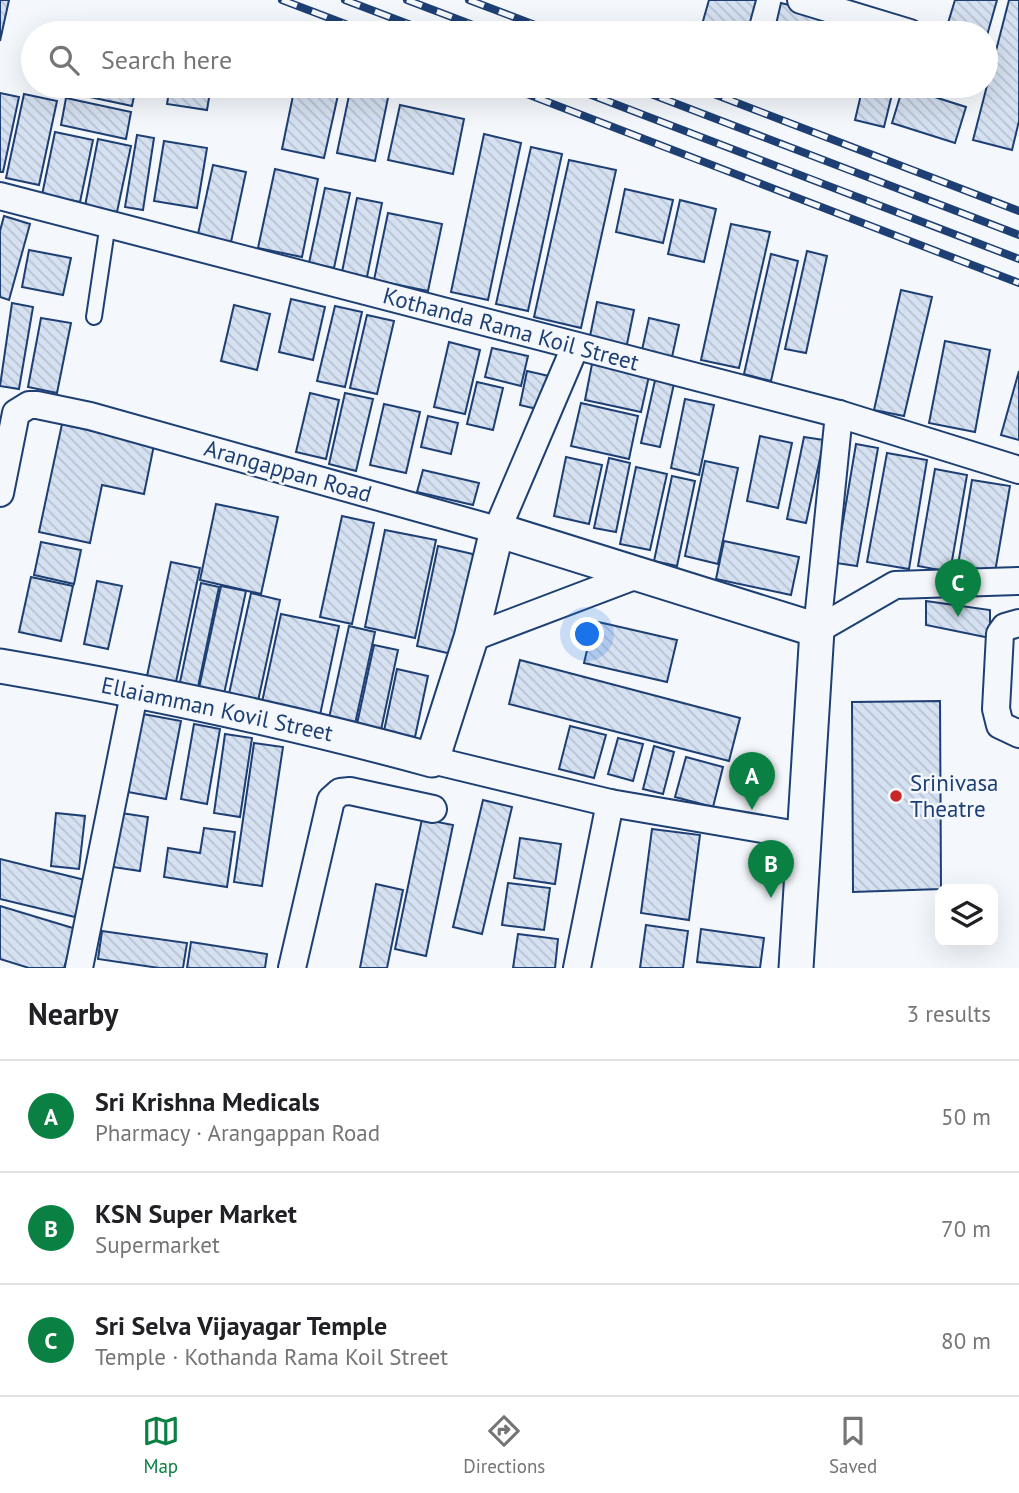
<!DOCTYPE html>
<html lang="en">
<head>
<meta charset="utf-8">
<style>
	body { margin:0; font-family:"PT Sans",sans-serif; background:#f6f6f6; color:#202124 }
	.controls { position:absolute; right:21px; bottom:21px; display:grid; overflow:hidden; border-radius:14px; box-shadow:0 7px 28px #0002 }
	.controls button { width:63px; height:63px; display:grid; place-items:center; padding:0; border:0; border-bottom:2px solid #e0e0e0; background:#fff; color:#202124; font:35px sans-serif }
	.you { position:absolute; left:588px; top:635px; width:24px; height:24px; margin:-18px; border:5px solid #fff; border-radius:50%; background:#1a73e8; box-shadow:0 0 0 10px #1a73e833 }
	.badge { display:grid; place-items:center; width:46px; height:46px; border-radius:50%; background:#0b8043; color:#fff; font-size:23px; font-weight:700 }
	.pin { position:absolute; translate:-50% -58px; filter:drop-shadow(0 2px 4px #0008) }
	.pin::after { content:''; position:absolute; top:37px; width:24px; height:21px; background:inherit; clip-path:polygon(0 0,100% 0,50% 100%) }
	.list { margin:0; padding:0; list-style:none }
	h2 { display:flex; justify-content:space-between; align-items:center; height:91px; margin:0; padding:0 28px; font-size:30px }
	h2 small { font-size:23px; font-weight:400; color:#757577 }
	.list li { display:grid; grid-template-columns:46px 1fr auto; gap:21px; align-items:center; box-sizing:border-box; height:112px; padding:0 28px; border-top:2px solid #e0e0e0 }
	.list b { display:block; font-size:26px; white-space:nowrap }
	.list p { margin:0; font-size:23px; white-space:nowrap; color:#757577 }
	.list em { font-size:23px; font-style:normal; color:#757577 }
	.icon { flex:none; width:38px; height:38px; fill:none; stroke:currentColor; stroke-width:2; stroke-linecap:round; stroke-linejoin:round }
	.map { position:relative; flex:none; width:1019px; height:968px; overflow:hidden }
	.search { position:absolute; background:#fff; box-shadow:0 7px 28px #0002; left:21px; right:21px; top:21px; height:77px; display:flex; align-items:center; gap:18px; box-sizing:border-box; padding:0 24px; border-radius:38px; color:#757577; font-size:26px }
	.sheet { height:427px; background:#fff }
	nav { display:flex; justify-content:space-around; align-items:center; box-sizing:border-box; height:98px; border-top:2px solid #e0e0e0; background:#fff; font-size:19px; color:#757577 }
	nav a { display:grid; justify-items:center; gap:4px }
	nav .on { color:#0b8043 }
	.map>svg:first-child { display:block }
</style>
</head>
<body>
<div class="map">
<svg width="1019" height="968" viewBox="0 0 1019 968">
	<defs>
		<pattern id="building-back-hatch" width="6" height="6" patternUnits="userSpaceOnUse" patternTransform="scale(1.75)"><rect width="6" height="6" fill="#d5e0f0"/><path d="M-1 5l2 2M0 0l6 6M5-1l2 2" fill="none" stroke="#b6c1d1"/></pattern>
	</defs>
	<rect width="100%" height="100%" fill="#f4f7fb"/>
	<g fill="url(#building-back-hatch)" stroke="#1d3f73" stroke-width="2">
		<path d="M0,0H9L0,41Z"/>
		<path d="M709,0H756L747,33H720L701,28Z"/>
		<path d="M955,0H997L986,39V33H945Z"/>
		<path d="M1009,0H1019V121L1012,150L973,140Z"/>
		<path d="M781,3L829,15L825,33H774Z"/>
		<path d="M73,86H136L132,106L71,93Z"/>
		<path d="M170,86H211L207,110L167,104Z"/>
		<path d="M295,86H340L324,158L282,149Z"/>
		<path d="M351,86L390,88L375,161L337,153Z"/>
		<path d="M863,86H894L884,127L855,120Z"/>
		<path d="M914,86H950L947,97Z"/>
		<path d="M903,87L966,107L955,143L892,123Z"/>
		<path d="M0,93L19,97L3,172H0Z"/>
		<path d="M24,94L57,101L39,185L6,178Z"/>
		<path d="M66,98L131,112L126,139L61,125Z"/>
		<path d="M400,105L464,119L453,174L388,160Z"/>
		<path d="M55,132L93,140L80,202L42,195Z"/>
		<path d="M484,134L521,143L488,300L451,292Z"/>
		<path d="M137,135L154,138L143,210L125,207Z"/>
		<path d="M98,139L131,146L117,212L85,206Z"/>
		<path d="M164,141L207,148L197,208L154,201Z"/>
		<path d="M531,147L562,154L528,311L496,304Z"/>
		<path d="M569,160L616,170L581,328L534,317Z"/>
		<path d="M213,165L246,172L231,242L198,234Z"/>
		<path d="M275,169L318,179L302,257L258,248Z"/>
		<path d="M325,188L350,193L334,268L309,263Z"/>
		<path d="M625,189L673,200L663,243L616,232Z"/>
		<path d="M357,198L382,203L367,277L342,272Z"/>
		<path d="M680,200L716,209L704,262L668,254Z"/>
		<path d="M388,213L442,224L428,291L374,280Z"/>
		<path d="M4,216L30,224L9,300L0,297V231Z"/>
		<path d="M731,224L770,232L739,368L701,360Z"/>
		<path d="M29,250L71,258L63,295L22,287Z"/>
		<path d="M807,251L827,256L806,353L785,349Z"/>
		<path d="M771,254L798,261L771,381L744,374Z"/>
		<path d="M901,290L932,297L904,416L874,410Z"/>
		<path d="M291,299L325,307L313,360L279,352Z"/>
		<path d="M597,302L634,310L626,349L589,341Z"/>
		<path d="M12,303L33,307L19,389L0,386Z"/>
		<path d="M234,305L270,314L257,370L221,361Z"/>
		<path d="M335,306L362,312L345,387L317,381Z"/>
		<path d="M367,315L394,321L377,394L350,388Z"/>
		<path d="M41,318L71,323L57,393L28,387Z"/>
		<path d="M649,318L679,325L672,357L642,350Z"/>
		<path d="M945,341L990,350L975,432L929,423Z"/>
		<path d="M449,342L480,350L465,414L434,407Z"/>
		<path d="M492,348L528,356L521,386L485,377Z"/>
		<path d="M592,364L649,376L641,412L585,400Z"/>
		<path d="M527,371L549,376L541,410L520,405Z"/>
		<path d="M1019,371V440L1001,435Z"/>
		<path d="M656,376L675,379L660,447L641,443Z"/>
		<path d="M477,382L503,388L493,430L467,424Z"/>
		<path d="M310,393L339,400L326,459L296,452Z"/>
		<path d="M345,393L373,399L356,471L329,464Z"/>
		<path d="M685,399L714,405L699,475L671,468Z"/>
		<path d="M581,403L638,416L629,459L571,446Z"/>
		<path d="M384,404L420,412L406,473L370,465Z"/>
		<path d="M428,416L458,423L451,454L421,447Z"/>
		<path d="M62,424L154,445L144,494L102,485L90,543L39,532Z"/>
		<path d="M760,436L792,443L778,508L747,501Z"/>
		<path d="M804,437L824,440L806,523L787,519Z"/>
		<path d="M856,444L878,448L857,566L836,563Z"/>
		<path d="M887,453L927,460L909,569L867,562Z"/>
		<path d="M566,457L602,465L589,524L554,516Z"/>
		<path d="M609,458L630,463L616,532L594,528Z"/>
		<path d="M705,461L738,468L718,564L685,556Z"/>
		<path d="M636,467L667,474L650,550L620,544Z"/>
		<path d="M935,469L967,475L950,572L918,566Z"/>
		<path d="M423,470L479,483L473,505L417,492Z"/>
		<path d="M672,476L695,481L677,566L654,561Z"/>
		<path d="M972,480L1010,486L995,572L958,565Z"/>
		<path d="M216,504L278,517L261,594L200,580Z"/>
		<path d="M342,516L374,523L352,624L320,617Z"/>
		<path d="M385,530L436,540L415,638L365,627Z"/>
		<path d="M724,541L799,557L791,595L716,579Z"/>
		<path d="M41,542L81,550L74,584L34,575Z"/>
		<path d="M438,546L477,555L456,655L417,646Z"/>
		<path d="M171,562L200,568L176,682L147,676Z"/>
		<path d="M31,577L73,586L61,641L19,632Z"/>
		<path d="M97,581L122,586L108,649L84,644Z"/>
		<path d="M201,583L219,587L198,687L180,682Z"/>
		<path d="M221,586L246,591L224,694L199,688Z"/>
		<path d="M251,593L280,600L258,701L229,694Z"/>
		<path d="M926,601L990,610V638L926,625Z"/>
		<path d="M281,614L339,626L320,715L262,702Z"/>
		<path d="M594,621L677,640L667,682L584,663Z"/>
		<path d="M349,626L375,632L355,724L329,718Z"/>
		<path d="M374,645L398,650L381,730L357,724Z"/>
		<path d="M520,660L740,718L729,761L509,704Z"/>
		<path d="M397,669L428,676L415,737L384,731Z"/>
		<path d="M940,701L941,889L853,892L852,702Z"/>
		<path d="M143,714L181,721L166,799L128,792Z"/>
		<path d="M194,724L220,729L207,804L181,799Z"/>
		<path d="M570,726L606,735L594,778L559,769Z"/>
		<path d="M225,734L252,738L240,817L214,813Z"/>
		<path d="M618,738L643,744L633,781L608,774Z"/>
		<path d="M254,743L283,747L262,886L234,882Z"/>
		<path d="M654,746L674,752L663,794L643,789Z"/>
		<path d="M686,757L723,767L713,807L675,797Z"/>
		<path d="M483,800L512,807L482,934L453,927Z"/>
		<path d="M56,813L85,816L79,869L51,866Z"/>
		<path d="M121,813L148,817L140,871L113,867Z"/>
		<path d="M422,819L453,825L426,956L395,949Z"/>
		<path d="M204,828L235,832L227,887L164,877L168,848L200,853Z"/>
		<path d="M652,829L700,835L689,920L641,913Z"/>
		<path d="M520,838L561,844L555,884L514,878Z"/>
		<path d="M0,859L85,880L75,917L0,899Z"/>
		<path d="M508,883L550,888L544,930L502,925Z"/>
		<path d="M376,884L403,890L387,968H360Z"/>
		<path d="M0,906L76,929L64,968H29L0,959Z"/>
		<path d="M646,925L688,931L683,968H640Z"/>
		<path d="M701,929L764,938L760,968L697,962Z"/>
		<path d="M102,931L187,943L183,968H159L98,959Z"/>
		<path d="M518,934L558,939L555,968H513Z"/>
		<path d="M191,942L267,954L265,968H187Z"/>
	</g>
	<g fill="none" stroke-linecap="round" stroke-linejoin="round">
		<g stroke="#1d3f73" stroke-width="18">
			<path id="service" d="M94,317L108,223"/>
		</g>
		<g stroke="#1d3f73" stroke-width="30">
			<g id="minor">
				<path d="M801,0L910,33"/>
				<path d="M0,196L839,414L1019,470"/>
				<path d="M0,493L16,413L29,405H37L90,416L497,530L575,347"/>
				<path d="M1019,623L1005,627L1000,634L996,709L1000,725L1019,734"/>
				<path d="M817,630L839,414"/>
				<path d="M817,630L895,585L1019,581"/>
				<path d="M471,638L637,575"/>
				<path d="M432,760L610,803L803,836"/>
				<path d="M79,968L135,689"/>
				<path d="M292,968L331,800L340,792L350,791L433,809"/>
				<path d="M577,968L610,803"/>
			</g>
		</g>
		<g stroke="#1d3f73" stroke-width="37">
			<path id="tertiary" d="M0,666C146,691 290,721 432,760L471,638L497,530L817,630L796,968"/>
		</g>
		<use href="#service" stroke="#f4f7fb" stroke-width="14"/>
		<use href="#minor" stroke="#f4f7fb" stroke-width="26"/>
		<use href="#tertiary" stroke="#f4f7fb" stroke-width="33"/>
		<g stroke="#1d3f73" stroke-width="8">
			<g id="rail">
				<path d="M282,0L369,33"/>
				<path d="M345,0L432,33"/>
				<path d="M407,0L494,33"/>
				<path d="M469,0L556,33"/>
				<path d="M506,86L1019,283"/>
				<path d="M568,86L1019,259"/>
				<path d="M630,86L1019,235"/>
				<path d="M693,86L1019,211"/>
			</g>
		</g>
		<use href="#rail" stroke="#f4f7fb" stroke-width="5" stroke-dasharray="16" stroke-linecap="butt"/>
	</g>
	<circle fill="#c62828" stroke="#f4f7fb" stroke-width="2.5" cx="896" cy="796" r="7"/>
	<g text-anchor="middle" stroke-width="5" stroke-linejoin="round" paint-order="stroke">
		<g font-size="23" fill="#1d3f73" stroke="#f4f7fb">
			<text transform="translate(511 329) rotate(15)" y="8">Kothanda Rama Koil Street</text>
			<text transform="translate(288 471) rotate(16)" y="8">Arangappan Road</text>
			<text transform="translate(217 709) rotate(12)" y="8">Ellaiamman Kovil Street</text>
		</g>
		<g font-size="23" fill="#1d3f73" stroke="#f4f7fb" text-anchor="start">
			<text x="910" y="791">Srinivasa<tspan x="910" dy="26">Theatre</tspan></text>
		</g>
	</g>
</svg>
<div class="controls">
<button><svg class="icon" aria-label="layers" viewBox="0 0 24 24"><path d="M12 4l9 5-9 5-9-5zM3 14l9 5 9-5"/></svg></button>
</div>
<div class="you"></div>
<div class="pin badge" style="left:752px;top:810px">A</div>
<div class="pin badge" style="left:771px;top:898px">B</div>
<div class="pin badge" style="left:958px;top:617px">C</div>
<div class="search"><svg class="icon" aria-label="search" viewBox="0 0 24 24"><circle cx="10" cy="10" r="6"/><path d="M15 15l6 6"/></svg>Search here</div>
</div>
<section class="sheet">
<h2>Nearby<small>3 results</small></h2>
<ul class="list">
<li><span class="badge">A</span><div><b>Sri Krishna Medicals</b><p>Pharmacy · Arangappan Road</p></div><em>50 m</em></li>
<li><span class="badge">B</span><div><b>KSN Super Market</b><p>Supermarket</p></div><em>70 m</em></li>
<li><span class="badge">C</span><div><b>Sri Selva Vijayagar Temple</b><p>Temple · Kothanda Rama Koil Street</p></div><em>80 m</em></li>
</ul>
</section>
<nav>
<a class="on"><svg class="icon" aria-label="map" viewBox="0 0 24 24"><path d="M3 6l6-2 6 2 6-2v14l-6 2-6-2-6 2zM9 4v14M15 6v14"/></svg>Map</a>
<a><svg class="icon" aria-label="directions" viewBox="0 0 24 24"><path d="M12 3l9 9-9 9-9-9zM9 14v-3h6M13 9l2 2-2 2"/></svg>Directions</a>
<a><svg class="icon" aria-label="saved" viewBox="0 0 24 24"><path d="M7 4h10v16l-5-4-5 4z"/></svg>Saved</a>
</nav>
</body>
</html>
